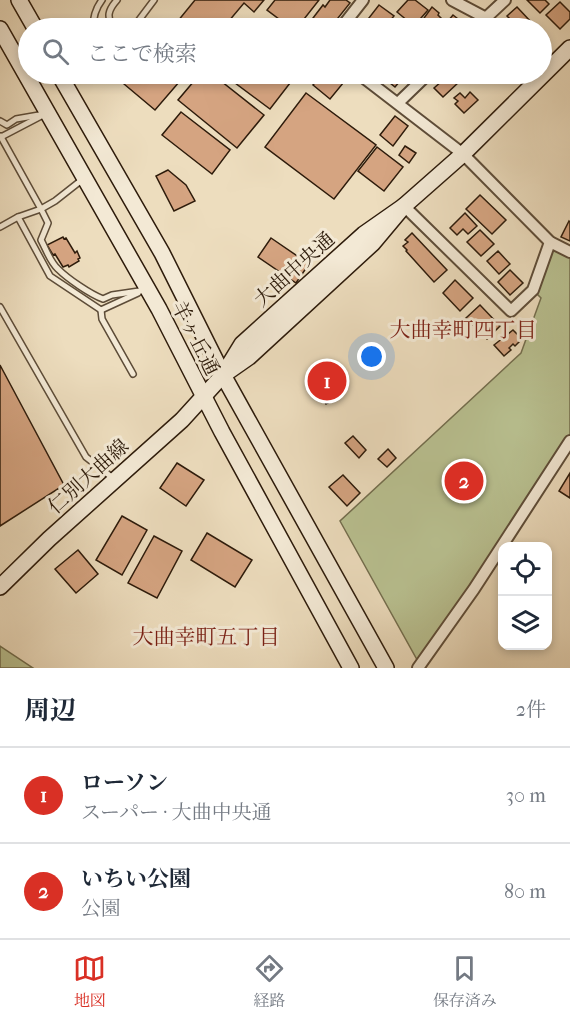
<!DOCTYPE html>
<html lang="ja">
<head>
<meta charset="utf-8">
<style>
	body { margin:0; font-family:"IM FELL French Canon","Noto Serif JP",serif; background:#f2f2f3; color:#1f2937 }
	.controls { position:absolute; right:18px; bottom:18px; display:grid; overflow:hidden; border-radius:12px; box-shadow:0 3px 9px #0003 }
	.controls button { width:54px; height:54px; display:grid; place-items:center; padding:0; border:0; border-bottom:2px solid #e0e1e3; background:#fff; color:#1f2937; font:30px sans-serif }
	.you { position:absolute; left:372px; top:357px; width:21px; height:21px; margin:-15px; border:4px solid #fff; border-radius:50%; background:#1a73e8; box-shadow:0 0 0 9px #1a73e833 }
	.badge { display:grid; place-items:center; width:39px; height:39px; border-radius:50%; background:#d93025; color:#fff; font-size:20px; font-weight:700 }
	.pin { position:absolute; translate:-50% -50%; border:3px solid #fff; box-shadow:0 2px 6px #0006 }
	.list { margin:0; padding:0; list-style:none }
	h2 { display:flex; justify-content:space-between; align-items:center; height:78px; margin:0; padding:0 24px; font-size:26px }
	h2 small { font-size:20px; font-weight:400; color:#747a83 }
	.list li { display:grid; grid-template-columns:39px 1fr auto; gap:18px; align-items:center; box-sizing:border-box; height:96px; padding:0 24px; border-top:2px solid #e0e1e3 }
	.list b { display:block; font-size:22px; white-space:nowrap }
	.list p { margin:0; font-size:20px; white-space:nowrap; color:#747a83 }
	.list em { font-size:20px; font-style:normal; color:#747a83 }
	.icon { flex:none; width:33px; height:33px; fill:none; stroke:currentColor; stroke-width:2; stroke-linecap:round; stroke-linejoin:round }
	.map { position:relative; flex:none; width:570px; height:668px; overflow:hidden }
	.search { position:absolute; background:#fff; box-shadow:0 3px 9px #0003; left:18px; right:18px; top:18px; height:66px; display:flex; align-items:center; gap:15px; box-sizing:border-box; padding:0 21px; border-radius:33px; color:#747a83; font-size:22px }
	.sheet { height:270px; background:#fff }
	nav { display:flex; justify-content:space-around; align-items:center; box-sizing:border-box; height:84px; border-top:2px solid #e0e1e3; background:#fff; font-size:16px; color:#747a83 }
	nav a { display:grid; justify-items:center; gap:3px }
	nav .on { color:#d93025 }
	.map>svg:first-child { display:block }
</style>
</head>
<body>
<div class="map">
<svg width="570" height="668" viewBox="0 0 570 668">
	<rect width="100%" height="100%" fill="#edddbe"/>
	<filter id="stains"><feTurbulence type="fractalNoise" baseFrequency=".00333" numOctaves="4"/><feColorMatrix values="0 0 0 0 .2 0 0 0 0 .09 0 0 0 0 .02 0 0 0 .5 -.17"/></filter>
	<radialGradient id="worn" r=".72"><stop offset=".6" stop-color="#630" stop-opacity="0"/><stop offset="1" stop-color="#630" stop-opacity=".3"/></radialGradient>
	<g fill="#b9c191" stroke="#736e4e" stroke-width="1.5">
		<path d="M550,242L570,252V441L420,665L340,521L521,353L541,298L533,290Z"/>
		<path d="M0,646L33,668H0Z"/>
	</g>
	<g fill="#d5a481" stroke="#2d1b0b" stroke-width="1.5">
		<path d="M195,0H264L254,12L244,3L223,28H175L173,27Z"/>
		<path d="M275,0H319L297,28H291L267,10Z"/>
		<path d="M330,0H346L350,3L330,28H320L312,23L315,19L313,18L323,5L325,7Z"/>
		<path d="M408,0H415L428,10L414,26L397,12Z"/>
		<path d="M527,0H545L549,4L540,13Z"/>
		<path d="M560,2L570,12V19L560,29L546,15Z"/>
		<path d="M379,5L394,16L384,28H372L365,23Z"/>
		<path d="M432,7L439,13L438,15L442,19L435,28H424L419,25Z"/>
		<path d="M517,7L532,23L526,28H519L507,16Z"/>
		<path d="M453,15L462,22L458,26L461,28H442Z"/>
		<path d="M133,74H186L155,110L124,84Z"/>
		<path d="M200,74H212L264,115L237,148L178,100Z"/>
		<path d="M223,74H297L270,109Z"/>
		<path d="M322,74L329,77L333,74L344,82L330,99L313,85Z"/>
		<path d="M387,74H406L395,87L384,78Z"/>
		<path d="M450,74H453L460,81L443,97L434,88Z"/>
		<path d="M470,92L478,100L464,113L455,104L458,101L454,98L460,93L465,98Z"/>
		<path d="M306,93L376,145L334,199L265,147Z"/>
		<path d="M181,112L230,150L212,174L162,135Z"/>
		<path d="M395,116L408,126L393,146L380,135Z"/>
		<path d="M405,146L416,153L409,163L399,155Z"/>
		<path d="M377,147L403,167L384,191L358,171Z"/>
		<path d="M168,170L186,185L195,201L174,211L156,176Z"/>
		<path d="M480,195L506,220L492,234L466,209Z"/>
		<path d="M465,213L477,226L468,234L463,229L457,235L450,228Z"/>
		<path d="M569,221L570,222V241L561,237Z"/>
		<path d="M480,230L494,244L481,256L467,242Z"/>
		<path d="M412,233L447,270L434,282L406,251L407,250L403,246L408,242L405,240Z"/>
		<path d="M63,237L64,239L66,238L75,253L77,251L80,258L78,259L79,261L69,267L68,265L63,267L55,254L53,255L47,245Z"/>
		<path d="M271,238L309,264L296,283L258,257Z"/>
		<path d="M498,251L510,264L499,274L487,261Z"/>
		<path d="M510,270L523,283L510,295L498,282Z"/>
		<path d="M455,280L473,298L460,311L443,293Z"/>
		<path d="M480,305L500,326L487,339L466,318Z"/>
		<path d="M513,330L522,339L515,346L513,344L509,348L511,350L504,356L494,345Z"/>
		<path d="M329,361L344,392L336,396L337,398L326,404L309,371Z"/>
		<path d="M0,365L64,485L0,526Z"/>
		<path d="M353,436L366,450L359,458L345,443Z"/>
		<path d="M388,449L396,458L387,467L378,459Z"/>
		<path d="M177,463L204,480L186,506L160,488Z"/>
		<path d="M570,473V498L559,491Z"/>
		<path d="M343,475L360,493L347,506L329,487Z"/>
		<path d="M122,516L147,530L122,575L96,560Z"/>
		<path d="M207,533L252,560L235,587L191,560Z"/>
		<path d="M154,536L182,551L157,598L128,583Z"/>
		<path d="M78,550L98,574L76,593L55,569Z"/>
	</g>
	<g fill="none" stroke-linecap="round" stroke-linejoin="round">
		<g stroke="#5d4c38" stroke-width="8">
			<g id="service">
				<path d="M93,28C93,17 95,9 102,0"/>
				<path d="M114,28C106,17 108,10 117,0"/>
				<path d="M133,28L154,0"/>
				<path d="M64,80L76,74"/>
				<path d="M0,121L7,125L16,119L39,115"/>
				<path d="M1,136V137L45,114"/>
				<path d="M83,179L55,201L41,209L48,223L41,240C46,249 50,262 58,269C68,279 90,294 103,299L112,295L146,290"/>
				<path d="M18,217L50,276L101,310"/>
				<path d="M0,227L18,217L41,209L1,137"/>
				<path d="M0,307L86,457L114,479"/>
				<path d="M101,310L102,319L133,374"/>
				<path d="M101,310L138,293"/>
			</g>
		</g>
		<g stroke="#5d4c38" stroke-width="14">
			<g id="minor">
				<path d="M452,0L486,18"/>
				<path d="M341,28L363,0"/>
				<path d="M475,28L505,0"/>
				<path d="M359,74L463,154L550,242L570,252"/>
				<path d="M398,103L428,74"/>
				<path d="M404,206L511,311L533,290L550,242"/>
				<path d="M418,668L474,589L570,441"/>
			</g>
		</g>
		<g stroke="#2d1b0b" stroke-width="18">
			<g id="secondary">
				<path d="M19,0L35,28"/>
				<path d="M0,29L159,309L222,432L351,668"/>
				<path d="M59,74L162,253L223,375L386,668"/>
				<path d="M229,371L249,357L373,243L404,206L463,154L570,48"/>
				<path d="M0,587L49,539L182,420L223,375L242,344L364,234L404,206"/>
			</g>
		</g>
		<use href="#service" stroke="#f3e9d5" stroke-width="5"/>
		<use href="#minor" stroke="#f3e9d5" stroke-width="10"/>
		<use href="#secondary" stroke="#f3e9d5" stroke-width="15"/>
	</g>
	<g text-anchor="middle" stroke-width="6" stroke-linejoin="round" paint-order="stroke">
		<g font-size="20" fill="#2d1b0b" stroke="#f3e9d5">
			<text transform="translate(294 269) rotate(-42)" y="7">大曲中央通</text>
			<text transform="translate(196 338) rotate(63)" y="7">羊ヶ丘通</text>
			<text transform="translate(88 476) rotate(-42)" y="7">仁別大曲線</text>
		</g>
		<g font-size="21" fill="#7a1f14" stroke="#f3e9d5">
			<text x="463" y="337">大曲幸町四丁目</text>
			<text x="206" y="644">大曲幸町五丁目</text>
		</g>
	</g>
	<rect width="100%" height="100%" filter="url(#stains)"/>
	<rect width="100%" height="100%" fill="url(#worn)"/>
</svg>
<div class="controls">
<button><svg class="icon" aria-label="locate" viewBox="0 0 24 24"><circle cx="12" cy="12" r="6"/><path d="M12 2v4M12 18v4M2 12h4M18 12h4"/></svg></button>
<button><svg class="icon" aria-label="layers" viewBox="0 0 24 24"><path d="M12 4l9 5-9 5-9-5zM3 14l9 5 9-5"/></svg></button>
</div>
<div class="you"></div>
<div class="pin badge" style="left:327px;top:381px">1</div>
<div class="pin badge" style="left:464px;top:481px">2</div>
<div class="search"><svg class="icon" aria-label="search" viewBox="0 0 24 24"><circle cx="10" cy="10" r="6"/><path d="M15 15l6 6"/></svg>ここで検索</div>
</div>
<section class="sheet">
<h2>周辺<small>2件</small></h2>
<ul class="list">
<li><span class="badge">1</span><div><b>ローソン</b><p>スーパー · 大曲中央通</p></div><em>30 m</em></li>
<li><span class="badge">2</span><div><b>いちい公園</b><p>公園</p></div><em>80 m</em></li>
</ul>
</section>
<nav>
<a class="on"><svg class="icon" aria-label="map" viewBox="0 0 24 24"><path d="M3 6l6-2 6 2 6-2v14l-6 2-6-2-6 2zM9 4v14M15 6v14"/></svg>地図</a>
<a><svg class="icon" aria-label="directions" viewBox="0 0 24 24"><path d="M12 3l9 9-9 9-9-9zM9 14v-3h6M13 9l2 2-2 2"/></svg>経路</a>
<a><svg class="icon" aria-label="saved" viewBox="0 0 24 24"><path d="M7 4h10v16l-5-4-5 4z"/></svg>保存済み</a>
</nav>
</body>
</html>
